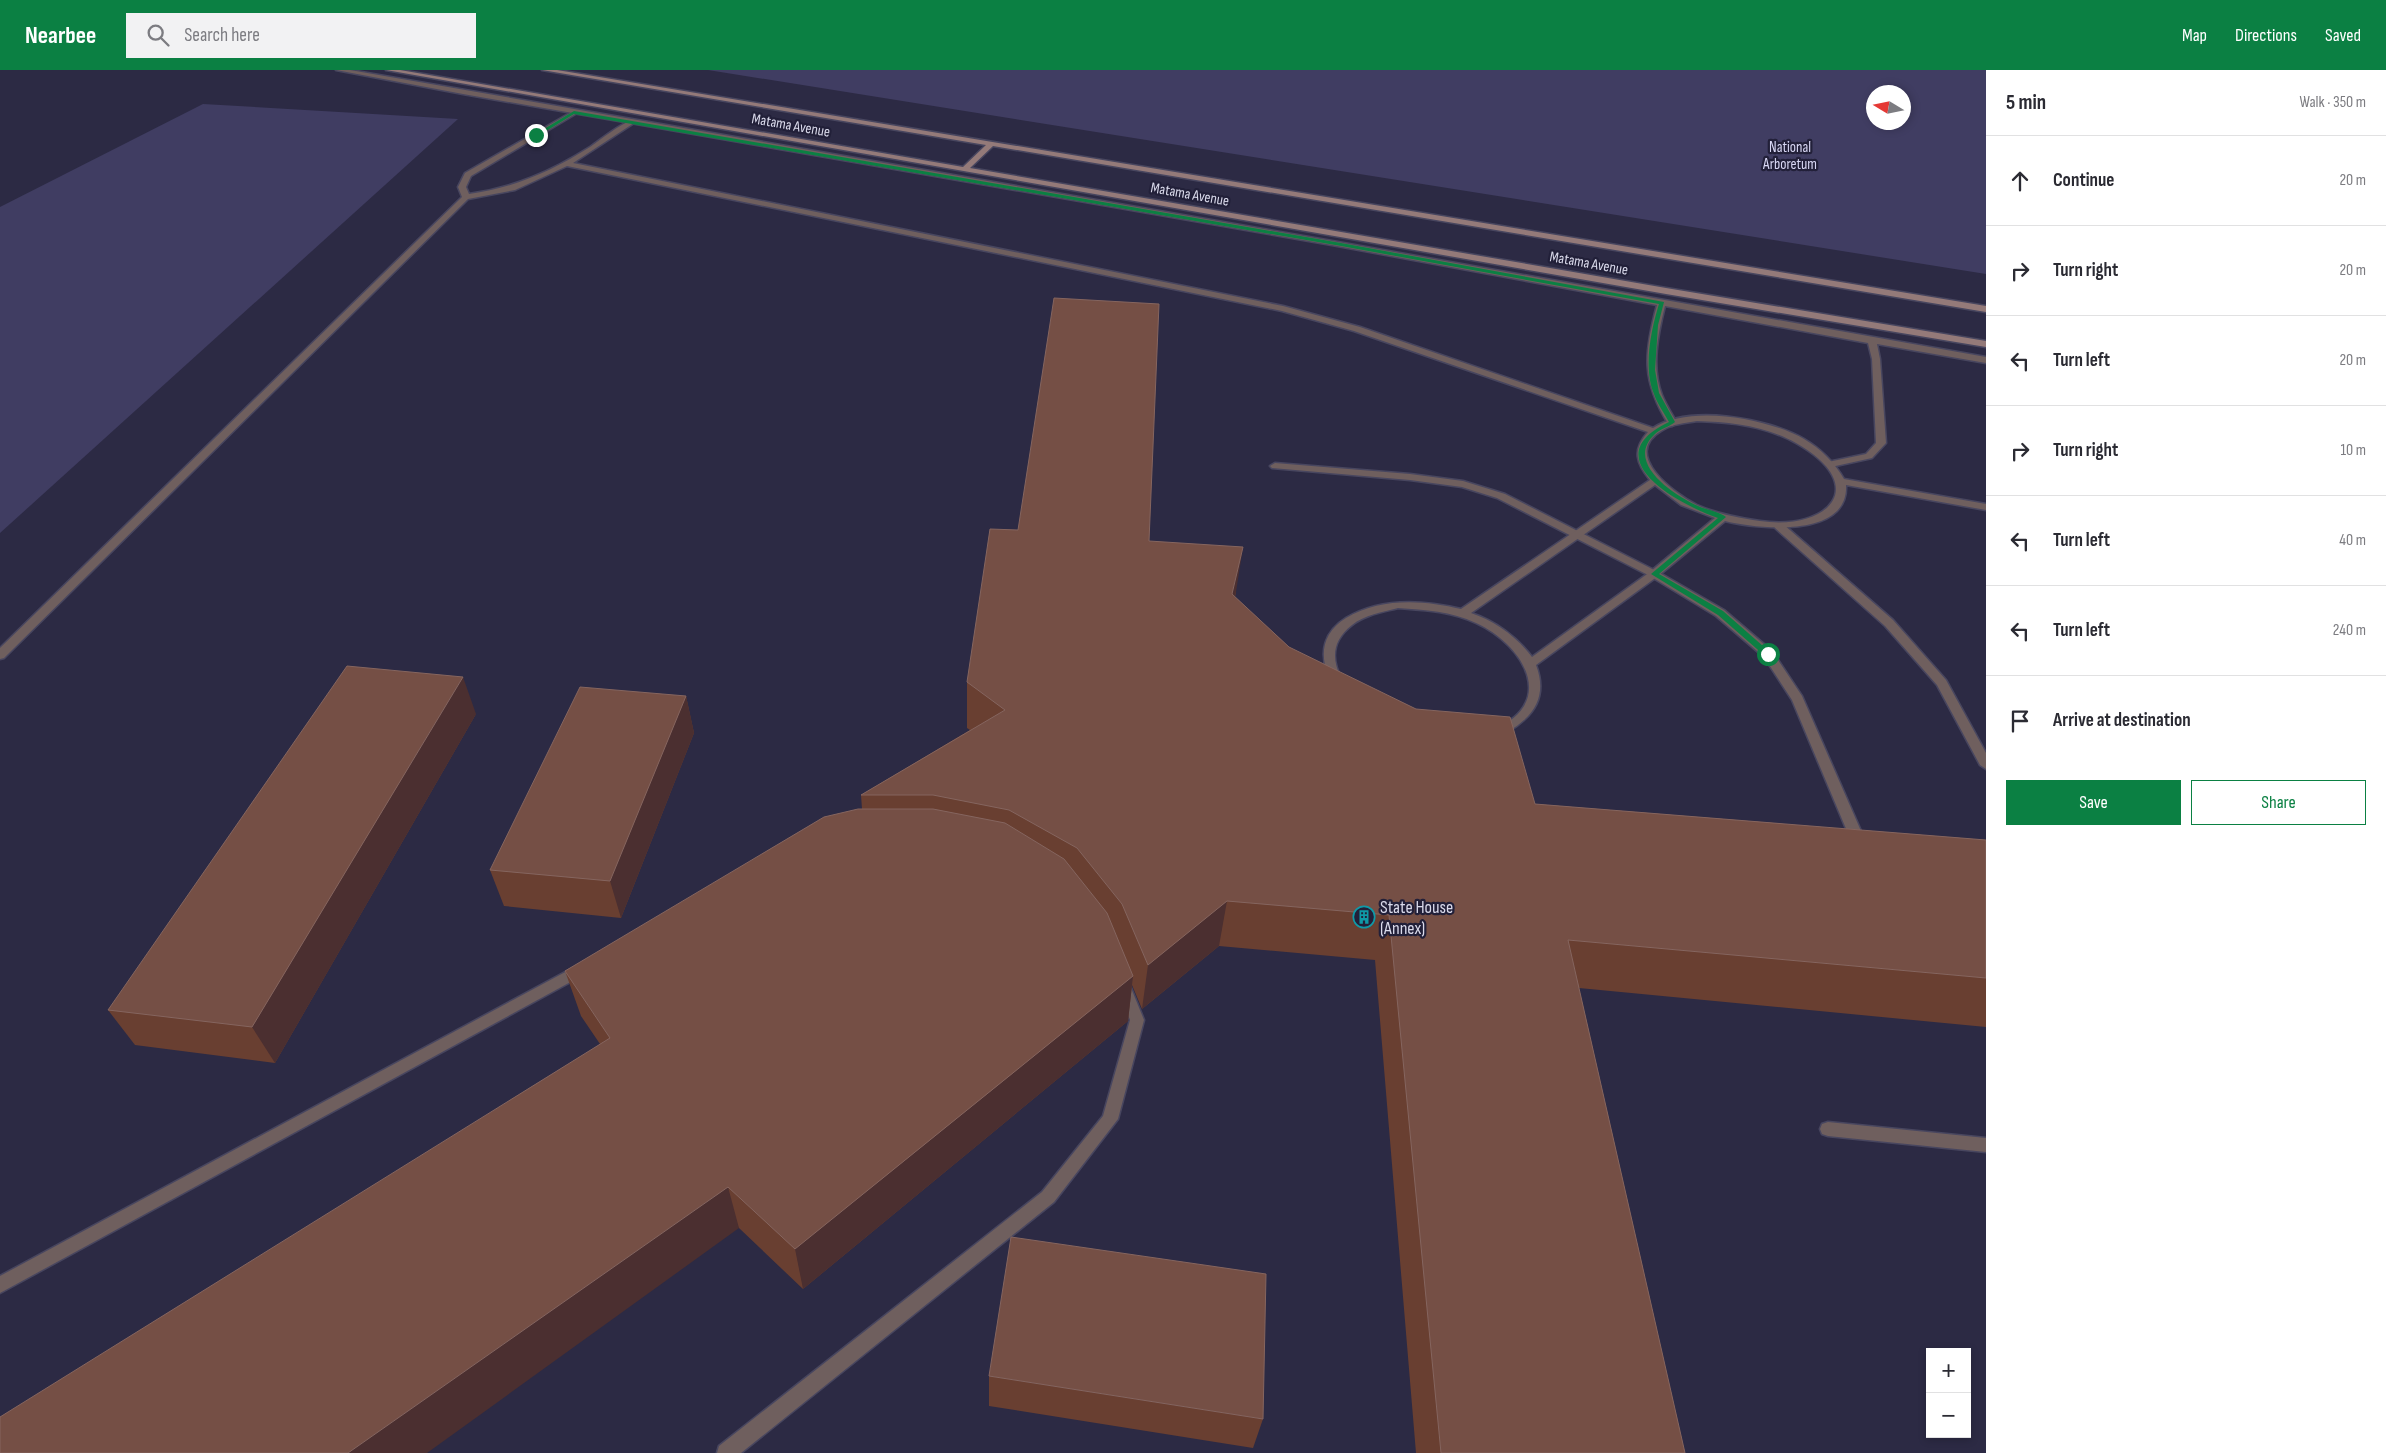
<!DOCTYPE html>
<html lang="en">
<head>
<meta charset="utf-8">
<style>
	body { margin:0; font-family:"Sofia Sans Condensed",sans-serif; background:#f2f2f3; color:#2b2b33 }
	.controls { position:absolute; right:15px; bottom:15px; display:grid; overflow:hidden; border-radius:0px; box-shadow:0 2px 8px #0003 }
	.controls button { width:45px; height:45px; display:grid; place-items:center; padding:0; border:0; border-bottom:1px solid #e1e1e2; background:#fff; color:#2b2b33; font:25px sans-serif }
	.compass { position:absolute; left:1866px; top:15px; width:45px; height:45px; border-radius:50%; background:#fff; box-shadow:0 2px 8px #0003; rotate:280deg }
	.stop { position:absolute; width:15px; height:15px; margin:-11px; border:4px solid #0b8043; border-radius:50%; background:#fff }
	.stop.end { background:#0b8043; border-color:#fff; box-shadow:0 1px 5px #0008 }
	.list { margin:0; padding:0; list-style:none }
	h2 { display:flex; justify-content:space-between; align-items:center; height:65px; margin:0; padding:0 20px; font-size:21px }
	h2 small { font-size:16px; font-weight:400; color:#7c7c81 }
	.list li { display:grid; grid-template-columns:32px 1fr auto; gap:15px; align-items:center; box-sizing:border-box; height:90px; padding:0 20px; border-top:1px solid #e1e1e2 }
	.list b { display:block; font-size:19px; white-space:nowrap }
	.list em { font-size:16px; font-style:normal; color:#7c7c81 }
	.actions { display:flex; gap:10px; padding:15px 20px }
	.actions a { flex:1; padding:11px 0; border:1px solid #0b8043; border-radius:0px; text-align:center; font-size:18px; color:#0b8043 }
	.actions .main { background:#0b8043; color:#fff }
	.icon { flex:none; width:28px; height:28px; fill:none; stroke:currentColor; stroke-width:2; stroke-linecap:round; stroke-linejoin:round }
	.map { position:relative; flex:none; width:1986px; height:1383px; overflow:hidden }
	header { display:flex; align-items:center; gap:30px; box-sizing:border-box; height:70px; padding:0 25px; background:#0b8043; color:#fff }
	header strong { font-size:24px }
	nav { display:flex; gap:28px; margin-inline-start:auto; font-size:18px }
	.search { width:350px; height:45px; background:#f2f2f3; display:flex; align-items:center; gap:12px; box-sizing:border-box; padding:0 18px; border-radius:0px; color:#7c7c81; font-size:19px }
	main { display:flex }
	aside { flex:1; background:#fff }
	.map>svg:first-child { display:block }
</style>
</head>
<body>
<header>
<strong>Nearbee</strong>
<div class="search"><svg class="icon" aria-label="search" viewBox="0 0 24 24"><circle cx="10" cy="10" r="6"/><path d="M15 15l6 6"/></svg>Search here</div>
<nav><a>Map</a><a>Directions</a><a>Saved</a></nav>
</header>
<main>
<div class="map">
<svg width="1986" height="1383" viewBox="0 0 1986 1383">
	<rect width="100%" height="100%" fill="#2c2a44"/>
	<g fill="#403d62" fill-rule="evenodd">
		<path d="M708,0H1986V204ZM1874,22H1904V52H1874Z"/>
		<path d="M203,34L458,49L0,463V137Z"/>
	</g>
	<g fill="none" stroke-linecap="round" stroke-linejoin="round">
		<g stroke="#48465f" stroke-width="3">
			<g id="lane">
				<path d="M336,0H350L1332,171L1986,287V293L1877,274L1880,289L1886,373L1872,388L1831,397L1828,396V392L1866,384L1876,373L1872,289L1868,273L1665,236C1658,264 1651,297 1662,325C1666,335 1672,344 1677,353L1672,356L1669,355C1641,311 1644,283 1657,235L1332,175L463,24Z"/>
				<path d="M1275,393L1410,404L1463,411L1505,424L1658,502L1724,540L1772,581L1802,626L1861,761L1859,764H1849L1847,761L1792,630L1764,587L1716,546L1650,506L1497,428L1462,417L1410,410L1272,398L1270,396Z"/>
				<path d="M1779,453L1783,454L1893,550L1946,610L1986,683V699L1980,695L1937,615L1885,556L1775,458L1774,456Z"/>
				<path d="M582,893L587,895L589,899L587,903L0,1223V1206Z"/>
				<path d="M1124,911L1129,913L1144,950L1118,1049L1054,1132L741,1383H717L719,1376L1042,1122L1103,1046L1130,950L1117,917L1119,913Z"/>
				<path d="M1828,1052L1986,1068V1082L1828,1066L1822,1064L1820,1059L1822,1054Z"/>
			</g>
		</g>
		<g stroke="#48465f" stroke-width="3">
			<path id="street" d="M572,42L577,43L471,106L466,117L469,124C514,118 552,101 590,77C603,68 617,56 632,50L635,52L634,53L573,93L1283,236L1360,257L1653,358C1690,334 1767,348 1804,369C1821,379 1834,392 1844,409L1986,434V440L1846,415C1849,469 1757,459 1725,451L1658,506L1536,595C1544,616 1541,635 1524,650C1484,687 1409,677 1366,649C1333,628 1301,576 1346,548C1381,527 1424,530 1461,539L1650,410C1636,393 1632,380 1648,362L1354,261L1282,241L567,96L515,120L468,129L4,588L0,589V578L462,127L458,117L465,103ZM1697,351C1731,352 1766,356 1796,373C1872,416 1828,461 1760,451C1739,448 1717,444 1697,435C1675,424 1621,385 1661,361C1671,354 1685,353 1697,351ZM1655,415L1681,435L1715,448L1650,502L1532,587C1517,567 1495,551 1471,543ZM1398,538C1425,540 1451,541 1476,553C1526,576 1559,636 1489,661C1459,671 1416,664 1388,651C1355,635 1310,587 1352,555C1364,545 1383,542 1398,538Z"/>
		</g>
		<g stroke="#48465f" stroke-width="3">
			<path id="secondary" d="M386,0H400L963,97L986,75L542,0H557L1986,236V242L993,76L970,98L1666,218L1986,271V277L1666,224Z"/>
		</g>
		<use href="#lane" fill="#6f5f5e" fill-rule="evenodd"/>
		<use href="#street" fill="#6f5f5e" fill-rule="evenodd"/>
		<use href="#secondary" fill="#947a79" fill-rule="evenodd"/>
	</g>
	<g fill="#693f31">
		<path d="M1149,471L1236,522L1235,527L1289,577L1535,734L1986,770V957L1579,918L1685,1383H1416L1375,890L1219,876L1142,939L1132,915L1128,951L803,1219L739,1158L600,974L581,946L565,901L862,739L861,725L970,660L967,658V612Z"/>
		<path d="M686,626L694,663L621,848L504,836L490,800Z"/>
		<path d="M476,644L275,993L135,975L108,940Z"/>
		<path d="M989,1306L1263,1349L1253,1378L989,1336Z"/>
	</g>
	<g fill="#4b2f30">
		<path d="M1243,477L1236,522L1225,569L1232,524Z"/>
		<path d="M463,607L476,644L275,993L252,957Z"/>
		<path d="M686,626L694,663L621,848L610,811Z"/>
		<path d="M1227,831L1219,876L1142,939L1148,895Z"/>
		<path d="M1133,906L1128,951L803,1219L795,1179Z"/>
		<path d="M728,1117L739,1158L427,1383H348Z"/>
	</g>
	<g fill="#754f45" stroke="#85655f">
		<path d="M1054,228L1159,234L1149,471L1243,477L1232,524L1289,577L1416,639L1510,647L1535,734L1986,770V908L1568,870L1685,1383H1441L1389,845L1227,831L1148,895L1122,834L1077,778L1009,740L933,725H861L1005,640L967,612L990,459L1018,460Z"/>
		<path d="M347,596L463,607L252,957L108,940Z"/>
		<path d="M580,617L686,626L610,811L490,800Z"/>
		<path d="M858,739H933L1005,753L1064,789L1107,843L1133,906L795,1179L728,1117L348,1383H0V1347L610,968L565,901L824,747Z"/>
		<path d="M1011,1167L1266,1204L1263,1349L989,1306Z"/>
	</g>
	<path fill="#0b8043" d="M574,41L1341,173L1664,232L1658,255L1655,300L1659,323L1675,352C1669,357 1660,359 1655,364C1624,392 1673,425 1698,436C1707,440 1718,441 1726,447L1659,504L1723,541L1772,584L1765,586L1718,545L1651,504L1718,448C1678,434 1593,388 1669,352C1664,343 1657,333 1654,324C1643,298 1651,260 1659,234L1341,176L574,44L538,66L534,65Z"/>
	<defs>
		<g id="building-ring" transform="scale(1.125)"><circle r="9.5" fill="#222039" stroke="#0f9aa8" stroke-width="1.5"/><path d="M-4-6H4V6H1V3H-1V6H-4ZM-2.5-4.3h1.7v1.8h-1.7ZM.8-4.3h1.7v1.8H.8ZM-2.5-1h1.7V.8h-1.7ZM.8-1h1.7V.8H.8Z" fill="#0f9aa8"/></g>
	</defs>
	<g fill-rule="evenodd">
		<use href="#building-ring" x="1364" y="847"/>
	</g>
	<g text-anchor="middle" stroke-width="4.5" stroke-linejoin="round" paint-order="stroke">
		<g font-size="15" fill="#dadaeb" stroke="#222039">
			<text transform="translate(791 55) rotate(10)" y="5">Matama Avenue</text>
			<text transform="translate(1190 124) rotate(10)" y="5">Matama Avenue</text>
			<text transform="translate(1589 193) rotate(10)" y="5">Matama Avenue</text>
		</g>
		<g font-size="15" fill="#d9d8f5" stroke="#222039">
			<text x="1790" y="82">National<tspan x="1790" dy="17">Arboretum</tspan></text>
		</g>
		<g font-size="18" fill="#dadaeb" stroke="#222039" text-anchor="start">
			<text x="1380" y="843">State House<tspan x="1380" dy="21">(Annex)</tspan></text>
		</g>
	</g>
</svg>
<div class="controls">
<button>+</button>
<button>−</button>
</div>
<svg class="compass" viewBox="-18 -18 36 36"><path d="M0-13l5 13h-10z" fill="#e53935"/><path d="M0 13l5-13h-10z" fill="#7c7c81"/></svg>
<div class="stop" style="left:1768px;top:584px"></div>
<div class="stop end" style="left:536px;top:65px"></div>
</div>
<aside>
<h2>5 min<small>Walk · 350 m</small></h2>
<ul class="list">
<li><svg class="icon" aria-label="ahead" viewBox="0 0 24 24"><path d="M12 20V5M6 11l6-6 6 6"/></svg><div><b>Continue</b></div><em>20 m</em></li>
<li><svg class="icon" aria-label="right" viewBox="0 0 24 24"><path d="M7 20v-9h11M14 6l5 5-5 5"/></svg><div><b>Turn right</b></div><em>20 m</em></li>
<li><svg class="icon" aria-label="left" viewBox="0 0 24 24"><path d="M17 20v-9H6M10 6l-5 5 5 5"/></svg><div><b>Turn left</b></div><em>20 m</em></li>
<li><svg class="icon" aria-label="right" viewBox="0 0 24 24"><path d="M7 20v-9h11M14 6l5 5-5 5"/></svg><div><b>Turn right</b></div><em>10 m</em></li>
<li><svg class="icon" aria-label="left" viewBox="0 0 24 24"><path d="M17 20v-9H6M10 6l-5 5 5 5"/></svg><div><b>Turn left</b></div><em>40 m</em></li>
<li><svg class="icon" aria-label="left" viewBox="0 0 24 24"><path d="M17 20v-9H6M10 6l-5 5 5 5"/></svg><div><b>Turn left</b></div><em>240 m</em></li>
<li><svg class="icon" aria-label="arrive" viewBox="0 0 24 24"><path d="M6 21V4h12l-3 4 3 4H6"/></svg><div><b>Arrive at destination</b></div></li>
</ul>
<div class="actions"><a class="main">Save</a><a>Share</a></div>
</aside>
</main>
</body>
</html>
